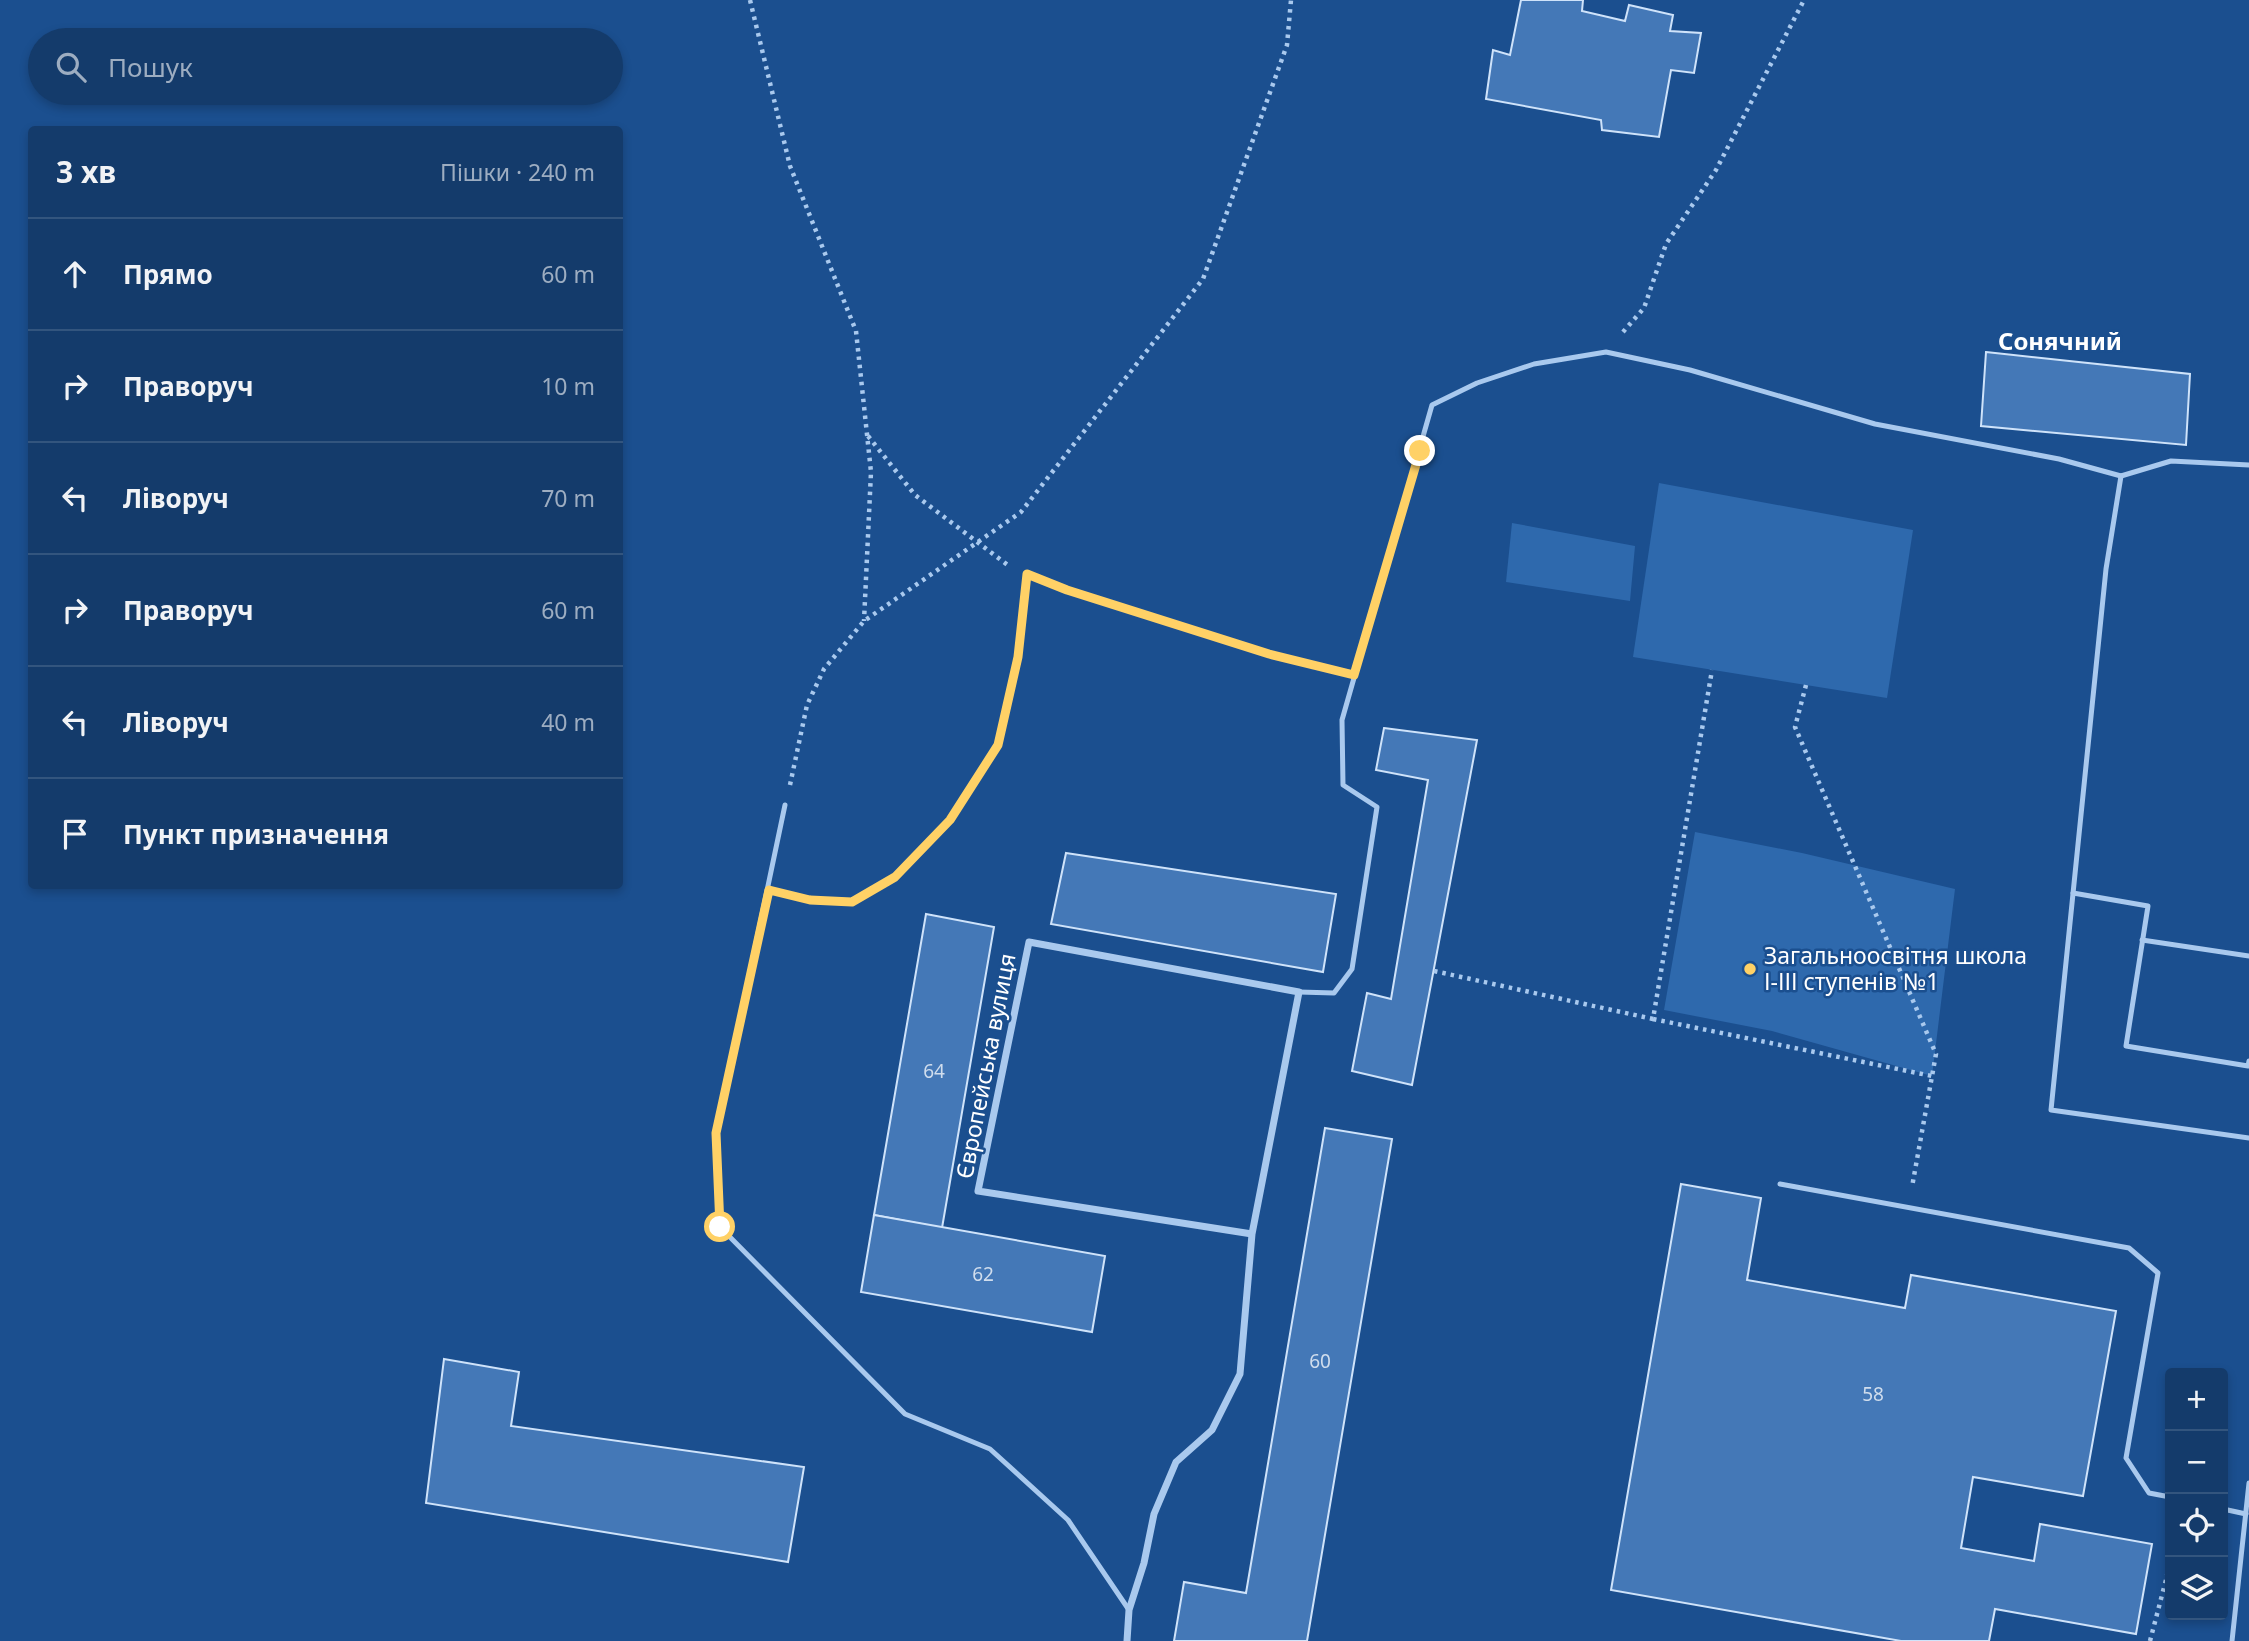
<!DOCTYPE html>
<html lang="uk">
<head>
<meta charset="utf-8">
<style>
	body { margin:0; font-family:"Noto Sans",sans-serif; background:#214673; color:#f1f3f6 }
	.controls { position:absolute; right:21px; bottom:21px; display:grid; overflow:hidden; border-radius:7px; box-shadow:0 4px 10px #0003 }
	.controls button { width:63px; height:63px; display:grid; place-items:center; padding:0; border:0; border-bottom:2px solid #33557e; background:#143b6b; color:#f1f3f6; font:35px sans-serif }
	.stop { position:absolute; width:21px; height:21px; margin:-16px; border:5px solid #ffd166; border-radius:50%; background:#fff }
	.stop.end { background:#ffd166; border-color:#fff; box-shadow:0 2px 7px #0008 }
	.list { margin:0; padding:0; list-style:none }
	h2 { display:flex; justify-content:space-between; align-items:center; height:91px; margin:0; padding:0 28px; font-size:30px }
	h2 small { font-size:23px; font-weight:400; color:#9dadc1 }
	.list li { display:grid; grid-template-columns:46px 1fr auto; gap:21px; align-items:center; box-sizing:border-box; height:112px; padding:0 28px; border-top:2px solid #33557e }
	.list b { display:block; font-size:26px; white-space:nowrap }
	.list em { font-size:23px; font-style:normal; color:#9dadc1 }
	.icon { flex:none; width:38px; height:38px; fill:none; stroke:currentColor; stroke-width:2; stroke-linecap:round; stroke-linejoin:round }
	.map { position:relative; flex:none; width:2249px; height:1641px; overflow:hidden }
	.search { position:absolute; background:#143b6b; box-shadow:0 4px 10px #0003; left:28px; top:28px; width:595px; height:77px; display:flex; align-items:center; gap:18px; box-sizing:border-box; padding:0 24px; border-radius:38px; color:#9dadc1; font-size:26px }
	.panel { position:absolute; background:#143b6b; box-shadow:0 4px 10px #0003; left:28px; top:126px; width:595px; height:763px; border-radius:7px }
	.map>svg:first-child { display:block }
</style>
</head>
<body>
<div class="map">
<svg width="2249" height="1641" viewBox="0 0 2249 1641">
	<rect width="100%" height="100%" fill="#1b4f8f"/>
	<g fill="#2e69ad">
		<path d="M1659,483L1913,530L1887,698L1633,657Z"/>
		<path d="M1512,523L1635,546L1630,601L1506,582Z"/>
		<path d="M1695,832L1802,853L1955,889L1932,1076L1772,1031L1664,1010Z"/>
	</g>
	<g fill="#4478b7" stroke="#cfe3fa" stroke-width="2">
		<path d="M1521,0H1583L1582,11L1625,21L1629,5L1673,15L1670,31L1701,33L1694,73L1671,70L1659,137L1602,130L1601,120L1486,99L1493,50L1510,55Z"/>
		<path d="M1986,352L2190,374L2186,445L1981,426Z"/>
		<path d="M1384,728L1477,740L1412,1085L1352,1071L1367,993L1391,999L1428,780L1376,770Z"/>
		<path d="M1066,853L1336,894L1323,972L1051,924Z"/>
		<path d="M926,914L994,927L942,1228L874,1215Z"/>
		<path d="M1325,1128L1392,1139L1307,1641H1174L1184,1582L1246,1593Z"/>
		<path d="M1681,1184L1761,1198L1747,1280L1905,1308L1911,1275L2116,1311L2083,1496L1973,1477L1961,1548L2034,1561L2040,1524L2152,1544L2136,1634L1995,1609L1989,1641H1901L1611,1590Z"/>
		<path d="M874,1215L1105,1256L1092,1332L861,1292Z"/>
		<path d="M444,1359L519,1372L511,1426L804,1467L788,1562L426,1503Z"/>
	</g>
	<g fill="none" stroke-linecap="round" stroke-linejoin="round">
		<g stroke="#a9c9ee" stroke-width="4.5" stroke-dasharray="3.5 5" stroke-linecap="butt">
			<path d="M750,0L790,166L856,331L871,472L864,621"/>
			<path d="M1623,332L1644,308L1666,244L1716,170L1804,0"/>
			<path d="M868,436L915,495L1009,566"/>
			<path d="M1046,582L1269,654L1336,670"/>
			<path d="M1806,685L1795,727L1936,1054L1912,1187"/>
			<path d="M790,785L807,705L824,669L864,621L1021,512L1203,279L1287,45L1291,0"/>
			<path d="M1434,971L1653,1019L1712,670"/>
			<path d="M1653,1019L1932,1076"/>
			<path d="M2150,1641L2167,1576L2170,1548"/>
		</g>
		<g stroke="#a9c9ee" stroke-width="5">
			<path d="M2121,476L2106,569L2051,1110L2249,1138"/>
			<path d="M785,805L716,1133L720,1227L905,1414L990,1449L1068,1520L1129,1610"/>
			<path d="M769,890L810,900L852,902L895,877L950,820L998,745L1018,657L1027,574"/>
			<path d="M2073,893L2148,906L2126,1046L2248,1066L2249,1061"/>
			<path d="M2142,940L2249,956"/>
			<path d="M1299,992L1334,993L1352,969L1377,807L1343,785L1342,720L1432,405L1477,383L1534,364L1606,352L1690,370L1875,424L2059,459L2121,476L2171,461L2249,465"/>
			<path d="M1780,1184L2129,1248L2158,1273L2126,1458L2149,1493L2170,1497"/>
			<path d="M2223,1509L2246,1514"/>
			<path d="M2232,1641L2249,1483"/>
		</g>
		<path stroke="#a9c9ee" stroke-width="7" d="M1127,1641L1129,1610L1144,1563L1154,1514L1176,1462L1212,1430L1240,1374L1252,1234L1299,992L1029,942L978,1191L1252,1234"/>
	</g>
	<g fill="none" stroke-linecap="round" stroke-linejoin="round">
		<path stroke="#ffd166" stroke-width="9" d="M720,1227L716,1133L769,890L810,900L852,902L895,877L950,820L998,745L1018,657L1027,574L1067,590L1269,654L1354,675L1420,451"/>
	</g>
	<circle fill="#ffd166" stroke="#1b4f8f" stroke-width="2.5" cx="1750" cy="969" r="7"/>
	<g text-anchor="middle" stroke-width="5" stroke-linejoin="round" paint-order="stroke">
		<g font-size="19" fill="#d0dded">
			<text x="934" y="1078">64</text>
			<text x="983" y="1281">62</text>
			<text x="1320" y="1368">60</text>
			<text x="1873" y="1401">58</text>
		</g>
		<g font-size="23" fill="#fff" stroke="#1b4f8f" text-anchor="start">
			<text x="1764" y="964">Загальноосвітня школа<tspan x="1764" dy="26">І-ІІІ ступенів №1</tspan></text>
		</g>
		<g font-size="23" fill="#fff" stroke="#1b4f8f">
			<text transform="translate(986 1066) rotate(-79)" y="8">Європейська вулиця</text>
		</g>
		<g font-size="24" font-weight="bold" fill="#fff" stroke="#1b4f8f">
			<text x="2060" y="350">Сонячний</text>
		</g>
	</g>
</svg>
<div class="controls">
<button>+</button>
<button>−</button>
<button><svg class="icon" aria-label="locate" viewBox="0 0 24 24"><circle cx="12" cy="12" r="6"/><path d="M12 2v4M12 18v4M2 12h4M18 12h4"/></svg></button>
<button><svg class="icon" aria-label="layers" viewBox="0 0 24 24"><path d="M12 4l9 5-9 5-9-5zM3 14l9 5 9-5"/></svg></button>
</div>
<div class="stop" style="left:720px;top:1227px"></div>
<div class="stop end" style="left:1420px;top:451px"></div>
<div class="search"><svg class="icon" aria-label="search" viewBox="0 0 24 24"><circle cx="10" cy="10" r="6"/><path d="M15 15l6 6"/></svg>Пошук</div>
<section class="panel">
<h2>3 хв<small>Пішки · 240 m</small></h2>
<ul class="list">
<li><svg class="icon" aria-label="ahead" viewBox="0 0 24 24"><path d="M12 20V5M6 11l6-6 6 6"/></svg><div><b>Прямо</b></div><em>60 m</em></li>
<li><svg class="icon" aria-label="right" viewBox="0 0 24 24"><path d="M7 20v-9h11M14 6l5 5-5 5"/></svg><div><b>Праворуч</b></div><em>10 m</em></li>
<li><svg class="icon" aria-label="left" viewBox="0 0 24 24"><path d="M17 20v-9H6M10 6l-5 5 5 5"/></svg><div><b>Ліворуч</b></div><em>70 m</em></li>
<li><svg class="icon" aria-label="right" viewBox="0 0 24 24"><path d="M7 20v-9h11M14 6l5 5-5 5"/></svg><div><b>Праворуч</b></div><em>60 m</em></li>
<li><svg class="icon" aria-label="left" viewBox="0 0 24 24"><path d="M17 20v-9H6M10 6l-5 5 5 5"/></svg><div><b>Ліворуч</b></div><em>40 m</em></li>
<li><svg class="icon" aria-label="arrive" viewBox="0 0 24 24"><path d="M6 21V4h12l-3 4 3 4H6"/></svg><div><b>Пункт призначення</b></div></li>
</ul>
</section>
</div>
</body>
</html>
